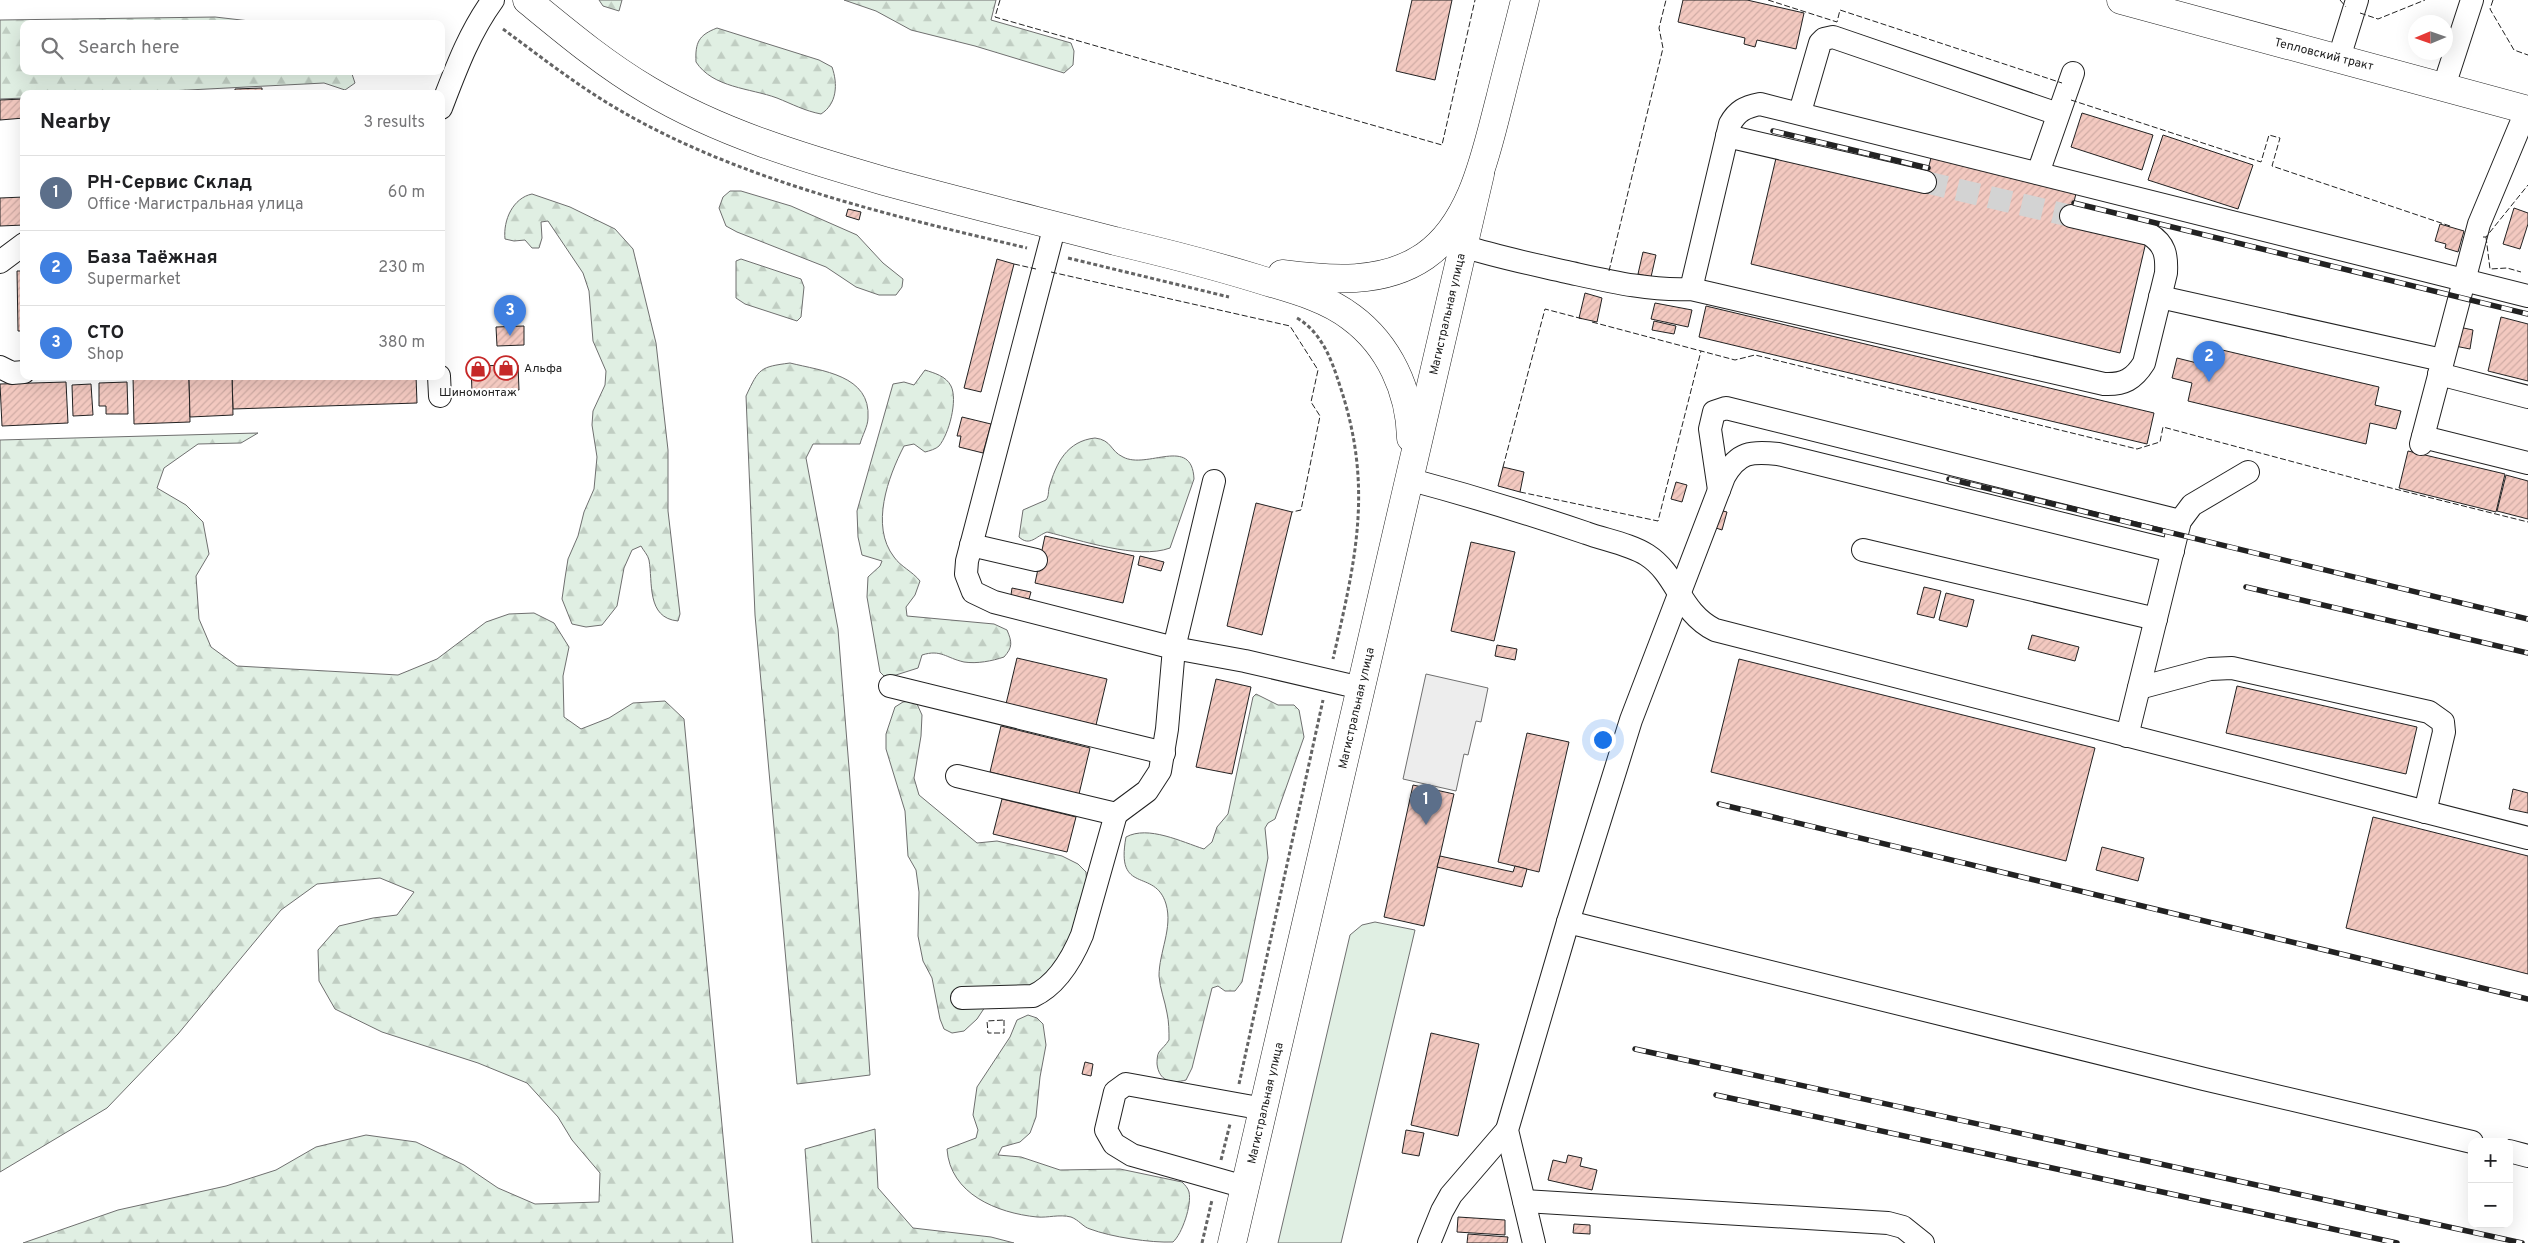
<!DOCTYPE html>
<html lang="en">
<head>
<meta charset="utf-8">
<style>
	body { margin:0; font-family:Overpass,sans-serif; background:#f2f2f2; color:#202124 }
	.controls { position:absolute; right:15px; bottom:15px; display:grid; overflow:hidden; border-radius:10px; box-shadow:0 5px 20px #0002 }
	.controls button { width:45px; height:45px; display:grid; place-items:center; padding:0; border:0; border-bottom:1px solid #e0e0e0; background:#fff; color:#202124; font:25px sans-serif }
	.compass { position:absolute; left:2408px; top:15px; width:45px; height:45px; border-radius:50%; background:#fff; box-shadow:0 5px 20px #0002; rotate:268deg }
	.you { position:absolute; left:1602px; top:739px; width:18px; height:18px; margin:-12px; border:4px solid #fff; border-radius:50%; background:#1a73e8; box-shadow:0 0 0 8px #1a73e833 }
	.badge { display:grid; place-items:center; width:32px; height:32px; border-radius:50%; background:#0b8043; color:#fff; font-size:16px; font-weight:700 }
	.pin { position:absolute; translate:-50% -41px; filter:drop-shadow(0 1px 2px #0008) }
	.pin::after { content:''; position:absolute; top:26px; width:18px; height:15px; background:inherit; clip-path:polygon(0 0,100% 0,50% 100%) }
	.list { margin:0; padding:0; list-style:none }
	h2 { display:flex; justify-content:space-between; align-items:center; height:65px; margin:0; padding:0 20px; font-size:21px }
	h2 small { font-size:16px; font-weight:400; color:#757577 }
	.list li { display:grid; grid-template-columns:32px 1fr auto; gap:15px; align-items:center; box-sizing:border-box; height:75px; padding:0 20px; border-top:1px solid #e0e0e0 }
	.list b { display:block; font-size:19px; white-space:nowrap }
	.list p { margin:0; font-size:16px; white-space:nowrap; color:#757577 }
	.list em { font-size:16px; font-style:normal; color:#757577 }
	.icon { flex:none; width:28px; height:28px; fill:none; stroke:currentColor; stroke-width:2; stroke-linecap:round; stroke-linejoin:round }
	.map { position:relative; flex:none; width:2528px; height:1243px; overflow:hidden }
	.search { position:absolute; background:#fff; box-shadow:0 5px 20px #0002; left:20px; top:20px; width:425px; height:55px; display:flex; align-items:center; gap:12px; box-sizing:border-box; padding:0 18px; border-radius:10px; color:#757577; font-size:19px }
	.panel { position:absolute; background:#fff; box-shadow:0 5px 20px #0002; left:20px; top:90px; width:425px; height:290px; border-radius:10px }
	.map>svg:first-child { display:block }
</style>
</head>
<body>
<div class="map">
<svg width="2528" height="1243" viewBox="0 0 2528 1243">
	<defs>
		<pattern id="forest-firs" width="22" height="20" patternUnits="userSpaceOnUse" patternTransform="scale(1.25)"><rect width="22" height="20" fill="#e0efe3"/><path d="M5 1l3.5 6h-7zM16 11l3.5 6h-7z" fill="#c0cdc2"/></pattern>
		<pattern id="building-hatch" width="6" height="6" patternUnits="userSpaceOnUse" patternTransform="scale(1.25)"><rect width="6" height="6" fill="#f3c9c0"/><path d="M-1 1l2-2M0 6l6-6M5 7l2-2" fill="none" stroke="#d0aca5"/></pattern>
	</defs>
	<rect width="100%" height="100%" fill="#fff"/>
	<path fill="#e0efe3" stroke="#6f6f6f" d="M1375,922L1415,930L1341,1243H1278L1350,935L1362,925Z"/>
	<g fill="url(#forest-firs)" stroke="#6f6f6f">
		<path d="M599,0H622L619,11L603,6Z"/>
		<path d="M844,0H996L991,20L1071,43L1074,51L1073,65L1064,73L975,46L911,30L876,11Z"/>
		<path d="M215,17L276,24H24V71H351L355,83L345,90L324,83L111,94H24V98L0,99V20Z"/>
		<path d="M717,28L819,60L832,67C838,84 837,104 821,114C805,111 792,104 777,98C750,88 713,88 696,62C695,42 699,35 717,28Z"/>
		<path d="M730,191H741L791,206L857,235L883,263L903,279L902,287L896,295H879L856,287L826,267L737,232L726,226L719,208L723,197Z"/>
		<path d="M532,194L570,207L615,229L633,249L656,343L668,450V511L680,614L678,621C646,618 653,582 649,560C648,555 643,550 641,546L632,550L624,568L617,606L602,625L586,627L572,624L562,599L565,578L568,559L578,536L584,512L594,489L597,457L592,425L593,411L605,385L606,371L593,341L589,291L583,273L548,221L541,222L542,238L539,248H532L525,240L514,241L505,239C503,220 513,198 532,194Z"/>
		<path d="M741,259L801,279L804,287L801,317L797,321L745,304L736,298V261Z"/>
		<path d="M790,363C822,371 871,375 868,418C868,426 862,436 860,444H813L806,458L838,629L850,780L870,1075L797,1084L755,615L746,396C759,368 760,367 790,363Z"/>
		<path d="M925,370C934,373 946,376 951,386C958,400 949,434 939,446C936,449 929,451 925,452L914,444L904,446C888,477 870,526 894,557C901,567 912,571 920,581L915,595L906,607L907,616L994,624L1007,630C1012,642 1013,647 1004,657C992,661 977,664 964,662C946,658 941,649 922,655L918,668L896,675L884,676L880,672L867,597L868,577L880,566L882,561L862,555L858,537L857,511L893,384L904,382L914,385Z"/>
		<path d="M258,433L241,443L198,444L164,468L157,488L186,505L203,522L209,554L196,576L199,619L211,647L237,666L398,675L437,659L486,622L509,614L534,613L554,623L569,647L563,676L564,717L581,729L609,718L633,703L665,701L684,719L733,1243H23L118,1210L226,1186L276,1170L316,1147L366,1135L416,1142L464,1165L498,1188L535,1204L599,1202L600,1173L572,1140L558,1117L527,1083L478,1063L382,1032L335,1009L319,981L318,950L339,926L373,918L397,915L414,892L380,878L317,884L281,910L178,1034L107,1108L0,1172V440Z"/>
		<path d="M1095,438C1112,440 1110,451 1123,457C1147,470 1192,435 1194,479L1170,548C1138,560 1080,540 1047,532C1036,536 1030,547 1019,537L1023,510L1046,500C1049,496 1048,493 1049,488C1056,463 1067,441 1095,438Z"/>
		<path d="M1256,694L1278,705H1294L1299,710L1304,737L1275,819L1268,823L1265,828L1268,858L1242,982L1235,991H1225L1218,986L1212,988L1192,1068L1186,1080C1171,1084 1159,1081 1157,1064C1157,1061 1157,1055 1159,1052C1162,1048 1166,1045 1169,1040C1169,1031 1169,1022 1167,1013C1165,1001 1160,989 1159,976C1159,952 1173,928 1166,904C1155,867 1115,896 1126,837C1148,825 1182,842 1204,849L1212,842L1217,827L1228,814L1253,697Z"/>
		<path d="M910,701L917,704L922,715L921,736L914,778L919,795L977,843L997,841L1062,856L1078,864L1086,872L1087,887L1067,953L1041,984L985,1007L977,1019L964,1031L952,1033L944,1029L940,1019L932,978L923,961L918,936L919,892L916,870L908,856L905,811L886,749V734L895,707L903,702Z"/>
		<path d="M1028,1015L1037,1018L1043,1024L1046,1045L1040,1077L1036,1117L1030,1133L1020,1142L1002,1147L998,1155L1021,1157L1060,1170L1120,1169L1182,1182C1185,1185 1188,1188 1189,1192C1192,1205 1182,1234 1173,1242C1151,1243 1111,1237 1090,1229C1083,1227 1079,1220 1071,1217C1059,1214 1048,1218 1037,1217C997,1213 950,1194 947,1149L976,1138L978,1130L973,1115L977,1087L1010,1037L1017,1020Z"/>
		<path d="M875,1129L878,1188L913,1228L991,1237L1014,1243H812L805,1149Z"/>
	</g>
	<path fill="#ededed" stroke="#6f6f6f" d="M1426,674L1488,688L1481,722L1476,721L1468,755L1464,754L1456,791L1403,779Z"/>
	<g fill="url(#building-hatch)" stroke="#222">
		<path d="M1412,0H1452L1435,80L1396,71Z"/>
		<path d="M1683,0H1747L1804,13L1796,49L1757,40L1755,47L1744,44L1745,38L1678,22Z"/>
		<path d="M262,88V94H235V89Z"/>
		<path d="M24,99V118L0,120V100Z"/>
		<path d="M2082,113L2153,135L2142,170L2071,147Z"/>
		<path d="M2163,135L2253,165L2238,209L2148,180Z"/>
		<path d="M1777,154L1923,189L1932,154L2077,189L2069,224L2146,242L2120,353L1751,264Z"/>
		<path d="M24,197V225L0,226V198Z"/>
		<path d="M2514,208L2528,213V224L2520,249L2503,244Z"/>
		<path d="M848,209L861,212L859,220L846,216Z"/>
		<path d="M2440,224L2464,231L2458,252L2445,248L2446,244L2435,241Z"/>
		<path d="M1643,252L1656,255L1651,277L1638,274Z"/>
		<path d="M997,259L1014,264L981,392L964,388Z"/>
		<path d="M17,271H24V331H18Z"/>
		<path d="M1585,293L1602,298L1597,322L1579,318Z"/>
		<path d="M1655,303L1692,310L1688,327L1651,319Z"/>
		<path d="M1706,306L2154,413L2147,444L1699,337Z"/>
		<path d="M2501,317L2528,324V381L2488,371Z"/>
		<path d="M1654,321L1676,326L1674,334L1652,330Z"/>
		<path d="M524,326V345L497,346L496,327Z"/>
		<path d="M2459,327L2473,330L2470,349L2455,346Z"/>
		<path d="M2201,345L2379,387L2375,405L2401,411L2396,429L2370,423L2366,444L2188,401L2192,383L2172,378L2177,358L2197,363Z"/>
		<path d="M518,365L519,390L472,392L471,366Z"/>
		<path d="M133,376H189L190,422L134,424Z"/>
		<path d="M416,376L417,403L233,409L232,376Z"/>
		<path d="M232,377L233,415L190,417L189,379Z"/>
		<path d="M66,382L68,423L2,426L0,384Z"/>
		<path d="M127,382L128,414H106V406H99V383Z"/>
		<path d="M91,384L93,415L73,416L72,385Z"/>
		<path d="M962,417L991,424L983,453L959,447L961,436H957Z"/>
		<path d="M2408,451L2505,474L2496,512L2399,488Z"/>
		<path d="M1503,467L1524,472L1520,492L1498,486Z"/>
		<path d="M2506,475L2528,481V519L2497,511Z"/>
		<path d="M1676,482L1687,485L1682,502L1671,499Z"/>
		<path d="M1256,503L1292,512L1262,635L1227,626Z"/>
		<path d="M1719,510L1727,512L1722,530L1713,527Z"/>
		<path d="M1045,536L1134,556L1123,603L1035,583Z"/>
		<path d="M1471,542L1515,552L1494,641L1451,631Z"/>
		<path d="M1140,556L1164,562L1161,571L1138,565Z"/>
		<path d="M1924,587L1941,591L1934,618L1917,614Z"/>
		<path d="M1012,588L1031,592L1029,599L1025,598L1024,601L1011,595Z"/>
		<path d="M1946,593L1974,600L1967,627L1939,620Z"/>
		<path d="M2032,635L2079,647L2075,661L2028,649Z"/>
		<path d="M1497,645L1517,649L1515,660L1495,656Z"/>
		<path d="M1017,658L1107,679L1096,725L1006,704Z"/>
		<path d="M1739,659L2095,748L2066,861L1711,772Z"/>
		<path d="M1216,679L1251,687L1232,774L1196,767Z"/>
		<path d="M2237,686L2417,727L2406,774L2226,733Z"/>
		<path d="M1001,726L1090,748L1079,794L990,772Z"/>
		<path d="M1527,733L1569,742L1539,872L1498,862Z"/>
		<path d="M1413,785L1454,794L1424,926L1384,917Z"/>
		<path d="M2513,789L2528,793V813L2509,809Z"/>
		<path d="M1002,799L1076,817L1067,852L993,834Z"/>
		<path d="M2373,817L2528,856V974L2346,928Z"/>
		<path d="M2102,847L2144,858L2138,881L2096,870Z"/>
		<path d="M1440,856L1513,872L1515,866L1527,869L1522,887L1437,867Z"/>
		<path d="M1431,1033L1479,1044L1458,1136L1411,1125Z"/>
		<path d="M1085,1062L1093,1064L1091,1076L1082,1074Z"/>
		<path d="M1406,1130L1424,1133L1419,1156L1402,1153Z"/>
		<path d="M1568,1155L1582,1158L1580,1166L1597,1170L1592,1190L1548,1180L1553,1160L1566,1163Z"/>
		<path d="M1458,1217L1505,1220V1235L1457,1232Z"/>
		<path d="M1574,1224L1590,1225V1234L1573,1233Z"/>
		<path d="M1468,1234L1508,1237L1507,1243H1467Z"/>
	</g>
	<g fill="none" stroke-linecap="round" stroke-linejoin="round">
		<path stroke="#d3d3d3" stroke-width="22" stroke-dasharray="22 11" stroke-linecap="butt" d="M1925,182L2071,216"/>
		<g stroke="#222" stroke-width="24">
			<g id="minor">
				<path d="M2339,58L2357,0"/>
				<path d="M2444,86L2472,0"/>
				<path d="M441,108C456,69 469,33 493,0"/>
				<path d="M1800,112L1820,43L1824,39L1833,37L2058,114"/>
				<path d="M1727,136L1925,182"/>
				<path d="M2038,173L2073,73"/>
				<path d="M1055,225L967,561L966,574L973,592L994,602L1174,648L1245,661L1361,688"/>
				<path d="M1463,246C1497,257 1532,264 1567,272C1608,281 1648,291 1691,289L2104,384C2124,385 2134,379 2144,363L2166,273C2167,255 2165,244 2149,234L2071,216"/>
				<path d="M0,262L24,244"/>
				<path d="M1691,289L1730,124C1737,111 1745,107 1760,104L2528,296"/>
				<path d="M2160,297L2442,360"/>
				<path d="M0,367L12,373L24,372"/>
				<path d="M2439,374L2528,397"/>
				<path d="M439,376L440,396"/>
				<path d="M2423,437L2528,463"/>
				<path d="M2421,444L2479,224L2527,109"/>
				<path d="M1408,479C1468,495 1527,513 1586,533C1605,540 1630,544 1647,555C1678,575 1679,612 1715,630L2528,838"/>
				<path d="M1719,490L1710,429L1714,412L1726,408L2180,521"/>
				<path d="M971,545L1036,560"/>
				<path d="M1863,550L2156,619"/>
				<path d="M890,686L1164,753"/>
				<path d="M2139,688L2210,669L2232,668L2429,712L2443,722L2444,732L2425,812"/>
				<path d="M2127,736L2180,521L2192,505L2248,472"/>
				<path d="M957,776L1116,814L1147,791L1160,771L1167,729L1174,648L1214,481"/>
				<path d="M1568,922L2204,1079L2472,1142"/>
				<path d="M962,998L1033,996C1057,985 1072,959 1082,935L1116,814"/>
				<path d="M2509,1151L2528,1156"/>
				<path d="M1245,1187L1132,1155L1114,1144L1106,1130L1115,1092L1126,1084L1264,1109"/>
				<path d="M1524,1201L1888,1223L1903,1227L1923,1243"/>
				<path d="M1429,1243L1442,1211L1451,1195L1507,1130"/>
				<path d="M1534,1243L1507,1130L1568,922L1631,720L1724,477C1738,452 1751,451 1778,454L2173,551"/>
			</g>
		</g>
		<g stroke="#222" stroke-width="29">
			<g id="major">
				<path d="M527,0C566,32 604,64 648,90C720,133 804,158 884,181C961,202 1038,221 1115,241C1162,252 1209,264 1255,278C1287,288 1324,296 1351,317C1389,345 1410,391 1411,438"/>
				<path d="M2121,0L2528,110"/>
				<path d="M1282,274C1329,280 1383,285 1425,256C1473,223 1486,152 1500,99C1508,66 1517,33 1525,0"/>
				<path d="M1232,1243C1318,887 1396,530 1480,174"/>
			</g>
		</g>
		<g stroke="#646464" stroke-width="3" stroke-dasharray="4 2.5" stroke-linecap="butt">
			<path d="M503,29C541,57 579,87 621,111C742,181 892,216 1027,248"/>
			<path d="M1068,258L1229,297"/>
			<path d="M1297,318C1321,332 1331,358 1339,383C1374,486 1356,558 1333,659"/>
			<path d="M1239,1084L1323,700"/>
			<path d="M1221,1160L1230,1124"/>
			<path d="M1202,1243L1212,1200"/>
		</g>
		<use href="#minor" stroke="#fff" stroke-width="22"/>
		<use href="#major" stroke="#fff" stroke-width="28"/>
		<g stroke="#222" stroke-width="5.5">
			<g id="rail">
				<path d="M1773,131L1928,168"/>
				<path d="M2074,203L2528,314"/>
				<path d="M1949,479L2528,619"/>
				<path d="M2246,587L2528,653"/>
				<path d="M1719,804L2528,999"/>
				<path d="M1635,1049L2522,1243"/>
				<path d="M1716,1095L2397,1243"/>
			</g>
		</g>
		<use href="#rail" stroke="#fff" stroke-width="4" stroke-dasharray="11" stroke-linecap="butt"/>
		<g stroke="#222" stroke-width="1" stroke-dasharray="6 2.5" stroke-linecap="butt">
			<path d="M1000,0L995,17L1442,145L1475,0"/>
			<path d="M1768,0L1837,22L1840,10L2062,83"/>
			<path d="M2340,0L2346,7"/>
			<path d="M2493,0L2490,9L2514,50L2528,55"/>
			<path d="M2360,13L2378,19L2425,0"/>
			<path d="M2071,100L2261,162L2269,135L2280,138L2272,166L2450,226"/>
			<path d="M2483,237H2486L2528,185"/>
			<path d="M2486,237L2490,269L2507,268L2521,272"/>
			<path d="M1014,264L1036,269"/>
			<path d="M1609,271L1663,48L1659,28L1666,0"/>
			<path d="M1051,272L1290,326L1318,370L1311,402L1320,416L1301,510L1292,512"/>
			<path d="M1592,322L1735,360L1755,355L2137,449L2160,442L2163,427L2391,488L2528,522"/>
			<path d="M1503,467L1545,309L1583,319"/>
			<path d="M1520,492L1658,521L1701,351"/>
			<path d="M1004,1020V1033H988L987,1021Z"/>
		</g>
	</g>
	<defs>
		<g id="shop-ring" transform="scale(1.25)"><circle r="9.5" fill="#fff" stroke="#c62828" stroke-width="1.5"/><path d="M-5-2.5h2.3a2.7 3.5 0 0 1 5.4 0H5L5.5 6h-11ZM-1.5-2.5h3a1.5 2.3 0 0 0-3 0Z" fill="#c62828"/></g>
	</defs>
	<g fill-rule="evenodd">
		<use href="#shop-ring" x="506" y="368"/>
		<use href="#shop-ring" x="478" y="369"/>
	</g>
	<g text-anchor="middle" stroke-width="4" stroke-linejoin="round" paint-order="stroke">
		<g font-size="12" fill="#222" stroke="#fff">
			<text transform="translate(2324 54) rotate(14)" y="4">Тепловский тракт</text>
			<text transform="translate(1447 314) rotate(-77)" y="4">Магистральная улица</text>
			<text transform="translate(1356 708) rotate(-77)" y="4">Магистральная улица</text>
			<text transform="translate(1265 1103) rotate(-77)" y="4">Магистральная улица</text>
		</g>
		<g font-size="12" fill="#222" stroke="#fff" text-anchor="start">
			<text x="524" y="372">Альфа</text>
			<text x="478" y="396" text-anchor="middle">Шиномонтаж</text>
		</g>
	</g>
</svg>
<div class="controls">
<button>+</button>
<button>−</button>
</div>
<svg class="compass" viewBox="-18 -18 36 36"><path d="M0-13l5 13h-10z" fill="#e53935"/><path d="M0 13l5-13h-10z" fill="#757577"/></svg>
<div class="you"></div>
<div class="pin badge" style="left:1426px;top:825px;background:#5c6f8a">1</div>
<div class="pin badge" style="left:2209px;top:382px;background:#3f7fe0">2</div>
<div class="pin badge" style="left:510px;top:336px;background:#3f7fe0">3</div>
<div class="search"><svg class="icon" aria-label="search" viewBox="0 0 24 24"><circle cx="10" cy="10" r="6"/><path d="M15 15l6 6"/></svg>Search here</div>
<section class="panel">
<h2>Nearby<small>3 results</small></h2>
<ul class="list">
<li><span class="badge" style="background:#5c6f8a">1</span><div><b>РН-Сервис Cклад</b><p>Office · Магистральная улица</p></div><em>60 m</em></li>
<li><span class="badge" style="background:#3f7fe0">2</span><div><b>База Таёжная</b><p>Supermarket</p></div><em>230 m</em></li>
<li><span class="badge" style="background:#3f7fe0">3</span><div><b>СТО</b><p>Shop</p></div><em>380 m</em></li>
</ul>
</section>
</div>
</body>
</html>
